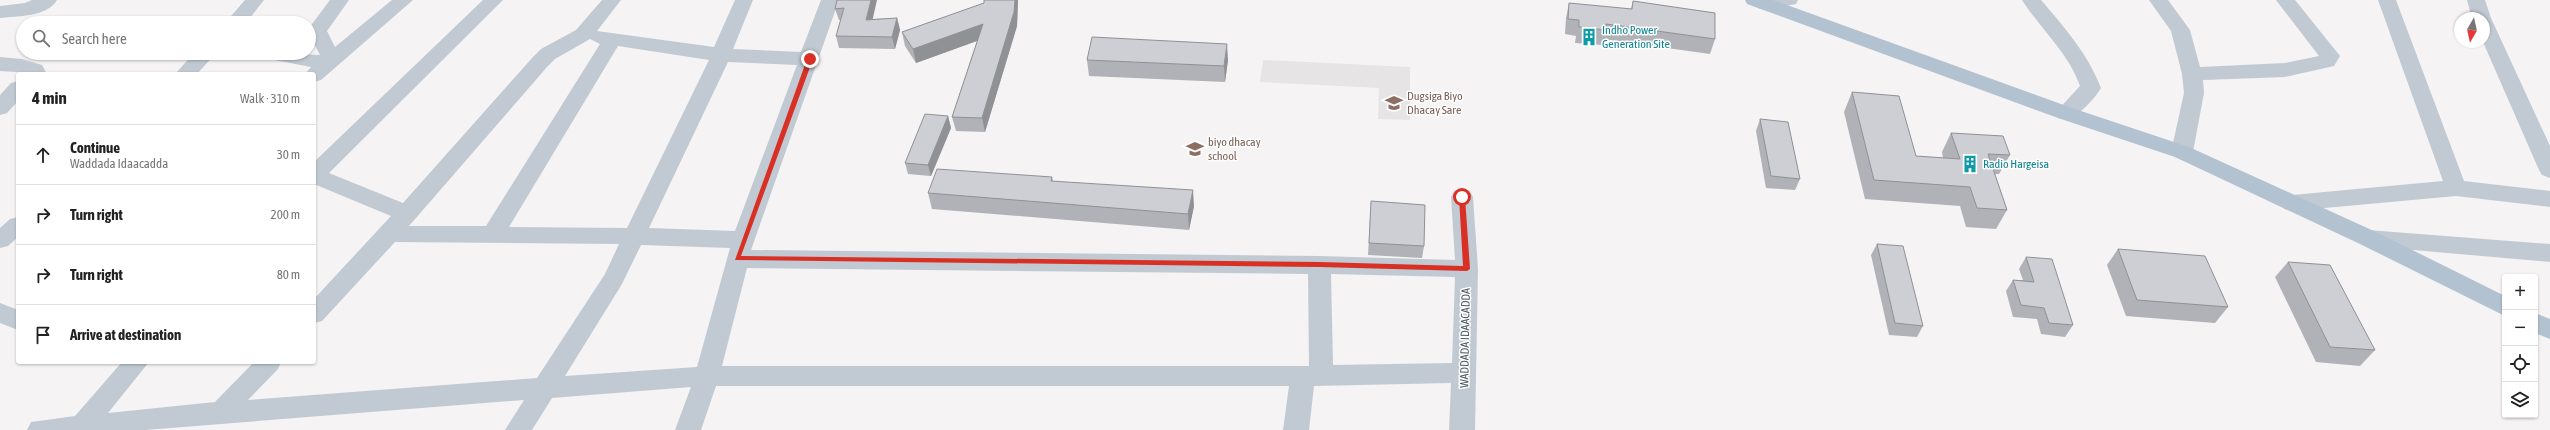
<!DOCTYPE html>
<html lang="en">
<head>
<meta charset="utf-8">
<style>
	body { margin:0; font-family:"Asap Condensed",sans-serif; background:#f2f2f2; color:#222 }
	.controls { position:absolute; right:12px; bottom:12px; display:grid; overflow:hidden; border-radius:4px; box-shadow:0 1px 3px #0004 }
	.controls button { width:36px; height:36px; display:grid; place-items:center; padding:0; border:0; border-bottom:1px solid #e0e0e0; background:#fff; color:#222; font:20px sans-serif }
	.compass { position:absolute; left:2454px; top:12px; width:36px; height:36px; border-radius:50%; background:#fff; box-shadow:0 1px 3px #0004; rotate:189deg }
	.stop { position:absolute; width:12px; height:12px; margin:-9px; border:3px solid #d93025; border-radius:50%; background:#fff }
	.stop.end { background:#d93025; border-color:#fff; box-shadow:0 1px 4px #0008 }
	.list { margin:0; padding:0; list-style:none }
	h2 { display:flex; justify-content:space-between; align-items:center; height:52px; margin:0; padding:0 16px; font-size:17px }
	h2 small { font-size:13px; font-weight:400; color:#767676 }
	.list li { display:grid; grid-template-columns:26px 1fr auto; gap:12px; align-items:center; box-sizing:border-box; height:60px; padding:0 16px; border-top:1px solid #e0e0e0 }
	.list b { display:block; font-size:15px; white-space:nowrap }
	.list p { margin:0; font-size:13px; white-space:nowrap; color:#767676 }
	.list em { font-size:13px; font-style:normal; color:#767676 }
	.icon { flex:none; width:22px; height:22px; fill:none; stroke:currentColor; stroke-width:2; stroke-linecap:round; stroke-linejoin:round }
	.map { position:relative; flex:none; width:2550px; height:430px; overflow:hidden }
	.search { position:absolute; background:#fff; box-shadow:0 1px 3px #0004; left:16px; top:16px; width:300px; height:44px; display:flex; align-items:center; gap:10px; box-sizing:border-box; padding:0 14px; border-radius:22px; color:#767676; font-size:15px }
	.panel { position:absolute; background:#fff; box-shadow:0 1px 3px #0004; left:16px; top:72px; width:300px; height:292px; border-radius:4px }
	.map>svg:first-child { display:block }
</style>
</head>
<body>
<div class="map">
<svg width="2550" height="430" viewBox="0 0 2550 430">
	<rect width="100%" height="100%" fill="#f5f3f3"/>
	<path fill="#e6e4e5" d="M1263,60L1410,67V120L1378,119L1379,88L1260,82Z"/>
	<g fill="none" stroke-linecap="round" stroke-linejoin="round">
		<g fill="#c1cad2" fill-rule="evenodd">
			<path d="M32,0H57C47,17 18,16 0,18V6L25,3Z"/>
			<path d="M245,0H264L246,23H225Z"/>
			<path d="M330,0H349L327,31L335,47L392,0H413L321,80L314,82V74H305L311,67L264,58L261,53L320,55L309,34V28Z"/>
			<path d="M483,0H503L329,173L403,203L533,57L541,49L576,30L602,0H621L597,31L714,47L735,0H753L733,49L801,52L821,0H839L751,250L1319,256L1455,260L1451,197L1454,191L1462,189L1470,191L1473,197L1478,269L1475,430H1449L1451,383L1314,386L1309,430H1283L1289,386H716L701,430H675L691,387L552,398L532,430H505L524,400L145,430H27L31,422L75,416L122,362H149L108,413L215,402L254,362H281L278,369L248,400L537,378L605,274L619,244L395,242L322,321L314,323V299L391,216L314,184V162ZM590,39L600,44L486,226H409L547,67L555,59ZM618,46L709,60L627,228L509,227ZM728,62L797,65L735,231L649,228ZM641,245L730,248L697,367L565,376L622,284ZM747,268L1308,274L1309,366H722ZM1331,274L1455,277L1452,363L1333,365Z"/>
			<path d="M1758,0H1798L1796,4L1765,10L1758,8L1756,4Z"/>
			<path d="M2022,0H2041C2065,28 2088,54 2101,88C2093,101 2074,123 2058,118L2055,113L2080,86C2068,52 2041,30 2022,0Z"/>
			<path d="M2149,0H2168L2190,30L2200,67L2285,63L2319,56L2276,0H2295L2340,56L2334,66L2285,77L2203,80L2204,93L2193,152L2189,157L2182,160L2175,157L2171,152L2184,93L2182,74L2171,31Z"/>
			<path d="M2378,0H2396L2464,181L2550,191V207L2456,196L2292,211L2284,209L2281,203L2284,197L2292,195L2443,181Z"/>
			<path d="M2467,0H2485L2491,18L2550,146V178L2542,175L2539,170L2483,42L2484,18H2472Z"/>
			<path d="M194,53H216L197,74H175Z"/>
			<path d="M0,57L22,59L42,65L47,74L0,71Z"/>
			<path d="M18,81V101L7,113L0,115V95L11,83Z"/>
			<path d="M18,217V237L8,246L0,248V228L10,219Z"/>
			<path d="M2368,230L2550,244V262L2368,246L2360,244L2357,238L2360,232Z"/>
			<path d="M0,303L18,310V330L0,323Z"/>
		</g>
		<g fill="#b3c2d1" fill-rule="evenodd">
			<path d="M1745,0H1773L2072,108L2189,147L2376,232L2505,296V316L2360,244L2175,157L2058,118L1747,4Z"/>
			<path d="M2535,313L2550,319V339L2535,333Z"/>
		</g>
	</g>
	<g fill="#b0b2b7">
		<path d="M837,0L872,19L897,18L900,30L895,49L839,48L836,36L841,20H839L835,9Z"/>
		<path d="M984,0H1018L1017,26L985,132L956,131L952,117L977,41L916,63L905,46L902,32L984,3Z"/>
		<path d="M1633,1L1715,39L1710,54L1603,39L1602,45L1575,43L1576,36L1565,34L1566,18L1569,3L1631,9Z"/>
		<path d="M1087,60H1228L1225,82L1089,76Z"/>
		<path d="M1852,92L1916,156L1943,158L1942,152L1951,133L2010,155L1999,174H1995L2007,210L1996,229L1966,227L1960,206L1865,199L1844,112Z"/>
		<path d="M948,116L951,128L931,176L908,174L905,163Z"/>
		<path d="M1760,119L1800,179L1795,190L1766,188L1756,131Z"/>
		<path d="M1052,177L1053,181L1194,206L1189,230L932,209L928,193Z"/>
		<path d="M1371,201L1424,246L1422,258L1368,255Z"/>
		<path d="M1877,244L1923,326L1917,337L1889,335L1871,255Z"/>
		<path d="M2118,249L2228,307L2215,323L2126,316L2107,265Z"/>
		<path d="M2026,257L2073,325L2065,337L2041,334L2037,319L2013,317L2006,291L2013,280H2023L2019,269Z"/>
		<path d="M2288,262L2375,350L2360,366L2316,362L2275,277Z"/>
	</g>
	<g fill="#909195">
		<path d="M871,0H877L870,31L866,20Z"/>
		<path d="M1015,0H1018L1017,26L985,132L982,118Z"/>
		<path d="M897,18L900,30L895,49L892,37Z"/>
		<path d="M983,24L985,38L916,63L913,49Z"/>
		<path d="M1227,44L1228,60L1225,82L1224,66Z"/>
		<path d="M948,116L951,128L931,176L928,165Z"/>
		<path d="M1193,190L1194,206L1189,230L1188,214Z"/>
	</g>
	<g fill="#cdcfd5" stroke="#909195">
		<path d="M837,0H871L866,20L897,18L892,37L836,36L844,8L835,9Z"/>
		<path d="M984,0H1015L1014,12L982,118L952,117L983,24L913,49L902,32L984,3Z"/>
		<path d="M1633,1L1715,13V39L1606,24V30L1579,27V20L1568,19L1569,3L1632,9Z"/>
		<path d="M1092,37L1227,44L1224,66L1087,60Z"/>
		<path d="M1852,92L1899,96L1916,156L1960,159L1951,133L2003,136L2010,155L1988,154L2007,210L1977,208L1970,187L1874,180Z"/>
		<path d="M925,114L948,116L928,165L905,163Z"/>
		<path d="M1760,119L1788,122L1800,179L1771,176Z"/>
		<path d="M937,169L1052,177L1051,181L1193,190L1188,214L928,193Z"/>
		<path d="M1371,201L1425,205L1424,246L1369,243Z"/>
		<path d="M1877,244L1903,246L1923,326L1895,323Z"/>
		<path d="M2118,249L2205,256L2228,307L2137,300Z"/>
		<path d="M2026,257L2052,259L2073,325L2049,323L2044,308L2021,305L2013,280L2034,282Z"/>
		<path d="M2288,262L2330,265L2375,350L2330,347Z"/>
	</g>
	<path fill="#d93025" d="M810,57L813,59L741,256L1319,262L1463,266L1459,197L1462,195L1465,197L1470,269L1467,271L1319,267L735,260L807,59Z"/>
	<defs>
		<g id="building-bare" transform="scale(1.38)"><path d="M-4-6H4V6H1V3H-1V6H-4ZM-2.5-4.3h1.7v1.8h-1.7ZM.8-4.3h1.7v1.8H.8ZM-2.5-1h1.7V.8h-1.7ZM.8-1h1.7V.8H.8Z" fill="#0f9aa8" stroke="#fff" stroke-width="2.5" paint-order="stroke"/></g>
		<g id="school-bare" transform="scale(1.38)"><path d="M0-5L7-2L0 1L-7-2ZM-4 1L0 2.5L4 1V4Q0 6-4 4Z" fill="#8d6e63" stroke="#fff" stroke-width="2.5" paint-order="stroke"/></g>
	</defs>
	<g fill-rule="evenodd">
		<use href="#building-bare" x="1589" y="37"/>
		<use href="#school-bare" x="1394" y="103"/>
		<use href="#school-bare" x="1195" y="149"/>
		<use href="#building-bare" x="1970" y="164"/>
	</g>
	<g text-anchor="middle" stroke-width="3" stroke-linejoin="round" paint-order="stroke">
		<g font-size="12" fill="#0d838f" stroke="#fff" text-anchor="start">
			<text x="1602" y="34">Indho Power<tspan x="1602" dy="14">Generation Site</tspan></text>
			<text x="1983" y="168">Radio Hargeisa</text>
		</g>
		<g font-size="12" fill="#785e54" stroke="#fff" text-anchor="start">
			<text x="1407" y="100">Dugsiga Biyo<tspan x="1407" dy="14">Dhacay Sare</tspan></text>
			<text x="1208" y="146">biyo dhacay<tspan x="1208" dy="14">school</tspan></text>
		</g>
		<g font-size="12" fill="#4a5661" stroke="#fff">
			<text transform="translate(1465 338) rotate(-89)" y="4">WADDADA IDAACADDA</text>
		</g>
	</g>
</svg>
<div class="controls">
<button>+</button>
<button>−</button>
<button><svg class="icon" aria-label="locate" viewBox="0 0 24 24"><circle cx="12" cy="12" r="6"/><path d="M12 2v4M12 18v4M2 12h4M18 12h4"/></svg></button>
<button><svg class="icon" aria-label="layers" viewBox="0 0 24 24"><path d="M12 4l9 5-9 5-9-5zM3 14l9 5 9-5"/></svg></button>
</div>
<svg class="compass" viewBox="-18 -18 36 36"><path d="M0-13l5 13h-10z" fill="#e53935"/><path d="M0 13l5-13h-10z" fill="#767676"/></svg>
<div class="stop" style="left:1462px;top:197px"></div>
<div class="stop end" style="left:810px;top:59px"></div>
<div class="search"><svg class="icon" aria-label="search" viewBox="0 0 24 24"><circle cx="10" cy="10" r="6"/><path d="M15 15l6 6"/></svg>Search here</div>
<section class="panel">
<h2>4 min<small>Walk · 310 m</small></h2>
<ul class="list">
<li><svg class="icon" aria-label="ahead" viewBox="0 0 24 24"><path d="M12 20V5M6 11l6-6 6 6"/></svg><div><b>Continue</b><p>Waddada Idaacadda</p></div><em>30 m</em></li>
<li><svg class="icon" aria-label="right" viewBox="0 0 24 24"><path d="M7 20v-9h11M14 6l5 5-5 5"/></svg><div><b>Turn right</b></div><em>200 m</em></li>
<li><svg class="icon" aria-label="right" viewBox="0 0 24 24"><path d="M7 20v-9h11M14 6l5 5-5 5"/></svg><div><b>Turn right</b></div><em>80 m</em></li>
<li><svg class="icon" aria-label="arrive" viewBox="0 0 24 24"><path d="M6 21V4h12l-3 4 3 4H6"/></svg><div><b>Arrive at destination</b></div></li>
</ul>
</section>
</div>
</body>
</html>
